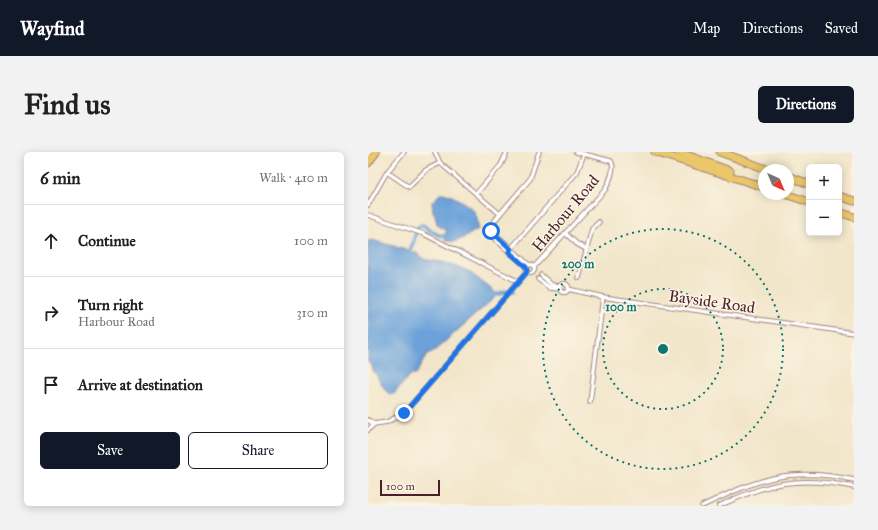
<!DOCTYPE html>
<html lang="en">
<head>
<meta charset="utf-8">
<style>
	body { margin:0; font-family:"IM FELL Great Primer",serif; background:#f2f2f2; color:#202124 }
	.controls { position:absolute; right:12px; top:12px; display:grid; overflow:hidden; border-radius:6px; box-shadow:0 2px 10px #0003 }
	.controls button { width:36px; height:36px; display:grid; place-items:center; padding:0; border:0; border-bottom:1px solid #e0e0e0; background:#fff; color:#202124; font:20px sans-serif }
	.compass { position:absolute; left:390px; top:12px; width:36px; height:36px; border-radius:50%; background:#fff; box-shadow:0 2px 10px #0003; rotate:136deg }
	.scale { position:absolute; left:12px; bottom:10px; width:60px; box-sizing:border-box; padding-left:4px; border:2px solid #4a1f2b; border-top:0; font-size:11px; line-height:14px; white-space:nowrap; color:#4a1f2b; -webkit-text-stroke:3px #fcf5e5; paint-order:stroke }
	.stop { position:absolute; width:12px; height:12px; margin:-9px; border:3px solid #1a73e8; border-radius:50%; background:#fff }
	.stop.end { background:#1a73e8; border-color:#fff; box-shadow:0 1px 4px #0008 }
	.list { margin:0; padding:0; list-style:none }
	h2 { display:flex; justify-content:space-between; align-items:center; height:52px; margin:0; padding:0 16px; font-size:17px }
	h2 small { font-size:13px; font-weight:400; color:#757577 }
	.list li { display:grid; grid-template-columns:26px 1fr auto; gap:12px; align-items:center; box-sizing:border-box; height:72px; padding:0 16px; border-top:1px solid #e0e0e0 }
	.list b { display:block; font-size:15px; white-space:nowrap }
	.list p { margin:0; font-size:13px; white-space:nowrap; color:#757577 }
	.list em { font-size:13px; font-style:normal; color:#757577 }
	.actions { display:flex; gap:8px; padding:12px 16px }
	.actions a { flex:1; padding:9px 0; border:1px solid #111827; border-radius:6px; text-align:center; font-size:14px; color:#111827 }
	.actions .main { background:#111827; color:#fff }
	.icon { flex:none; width:22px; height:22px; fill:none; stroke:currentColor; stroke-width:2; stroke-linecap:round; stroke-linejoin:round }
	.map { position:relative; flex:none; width:486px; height:354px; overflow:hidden; border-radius:6px }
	header { display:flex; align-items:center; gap:24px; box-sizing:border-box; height:56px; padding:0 20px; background:#111827; color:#fff }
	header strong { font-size:19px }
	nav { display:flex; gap:22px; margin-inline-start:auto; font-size:14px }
	.intro { display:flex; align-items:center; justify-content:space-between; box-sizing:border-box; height:96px; padding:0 24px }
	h1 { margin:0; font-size:28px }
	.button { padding:10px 18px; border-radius:6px; background:#111827; color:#fff; font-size:14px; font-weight:700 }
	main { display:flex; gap:24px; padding:0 24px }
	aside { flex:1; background:#fff; border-radius:6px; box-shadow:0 2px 10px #0003 }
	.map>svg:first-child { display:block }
</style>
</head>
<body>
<header>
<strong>Wayfind</strong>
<nav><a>Map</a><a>Directions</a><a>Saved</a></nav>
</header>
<div class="intro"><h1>Find us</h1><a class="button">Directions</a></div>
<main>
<aside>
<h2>6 min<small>Walk · 410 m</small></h2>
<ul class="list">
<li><svg class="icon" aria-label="ahead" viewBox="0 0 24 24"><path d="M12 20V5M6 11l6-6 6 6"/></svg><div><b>Continue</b></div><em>100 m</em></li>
<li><svg class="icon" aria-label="right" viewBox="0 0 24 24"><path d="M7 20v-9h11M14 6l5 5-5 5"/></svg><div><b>Turn right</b><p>Harbour Road</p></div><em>310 m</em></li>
<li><svg class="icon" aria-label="arrive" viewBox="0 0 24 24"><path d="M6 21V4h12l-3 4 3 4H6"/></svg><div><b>Arrive at destination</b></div></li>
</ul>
<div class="actions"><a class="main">Save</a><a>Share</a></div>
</aside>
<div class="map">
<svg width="486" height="354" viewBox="0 0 486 354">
	<rect width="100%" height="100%" fill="#fcf5e5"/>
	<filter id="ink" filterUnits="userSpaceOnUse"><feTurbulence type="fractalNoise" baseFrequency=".025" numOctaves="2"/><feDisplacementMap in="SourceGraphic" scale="8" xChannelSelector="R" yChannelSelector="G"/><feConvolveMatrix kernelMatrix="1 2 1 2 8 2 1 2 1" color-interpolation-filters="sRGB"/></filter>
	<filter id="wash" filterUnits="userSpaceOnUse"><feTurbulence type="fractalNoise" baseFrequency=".012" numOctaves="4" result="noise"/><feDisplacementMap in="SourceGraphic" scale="16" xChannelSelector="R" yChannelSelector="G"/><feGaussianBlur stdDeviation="0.9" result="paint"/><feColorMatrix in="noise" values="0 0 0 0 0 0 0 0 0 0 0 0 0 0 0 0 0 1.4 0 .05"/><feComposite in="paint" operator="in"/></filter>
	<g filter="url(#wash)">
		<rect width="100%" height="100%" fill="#f2e6ca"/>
		<g fill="#6ca2d9" stroke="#5b6082">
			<path d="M73,41C82,41 99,52 105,58C109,63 110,70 110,77C101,82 88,94 77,88L78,78C68,74 69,72 67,63L65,59L64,50Z"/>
			<path d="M4,88L45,100L51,102L55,107L79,111L100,119L127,140L126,146L64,201H60L47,223H42L26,242H22L17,238L0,209V89Z"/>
		</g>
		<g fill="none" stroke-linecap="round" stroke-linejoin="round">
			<g stroke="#6ca2d9" stroke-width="4">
				<path d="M42,99L50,75L54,73L70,83L76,84"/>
				<path d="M127,143L139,139L145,140"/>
			</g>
		</g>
	</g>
	<g filter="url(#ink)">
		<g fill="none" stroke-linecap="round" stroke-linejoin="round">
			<g stroke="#9e827a" stroke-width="5.5">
				<g id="street">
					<path d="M67,0L72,11L132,62L121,76L120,81L159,115"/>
					<path d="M19,20L41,35L58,18L72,11"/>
					<path d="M108,42L133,13L139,0"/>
					<path d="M0,53L19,20L36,0"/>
					<path d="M132,62L162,27L171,0"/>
					<path d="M0,63L56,82L149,129"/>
					<path d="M121,76L161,113"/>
					<path d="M197,81L209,92L218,97"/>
					<path d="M141,99L209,20L216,2"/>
					<circle cx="162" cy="117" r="4.5"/>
					<path d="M166,115L237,38C241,31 248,15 243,9L208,0"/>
					<path d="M173,123L184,133L192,134"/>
					<path d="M211,126L224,77L231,70"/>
					<path d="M170,127L182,136L192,137"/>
					<circle cx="196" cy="136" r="4.5"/>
					<path d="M200,137L235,145L486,181"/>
					<path d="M222,250L235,145"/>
					<path d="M0,268L6,272L19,270L36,261L159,120"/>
					<path d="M0,278L6,272"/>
					<path d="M334,354C390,327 422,314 486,328"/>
					<path d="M351,354C401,330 430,324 486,335"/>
				</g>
			</g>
			<g stroke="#9e827a" stroke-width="9">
				<g id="highway">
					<path d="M287,0L396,35"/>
					<path d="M310,0L362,19"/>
					<path d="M352,0L401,18"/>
					<path d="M0,11L8,0"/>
					<path d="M420,24L441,32"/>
					<path d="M417,42L441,50"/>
					<path d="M471,44L486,49"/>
					<path d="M471,60L486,65"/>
				</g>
			</g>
			<use href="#street" stroke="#fff" stroke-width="3.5"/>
			<use href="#highway" stroke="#eac769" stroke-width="7"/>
		</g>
	</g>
	<g fill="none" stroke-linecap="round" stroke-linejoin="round" filter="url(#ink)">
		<path stroke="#1a73e8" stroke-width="5" d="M36,261L159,120L158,115L141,100L143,97L123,79"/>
	</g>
	<g fill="none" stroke="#0f766e" stroke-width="2" stroke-dasharray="2 4">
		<circle cx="295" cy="197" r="60"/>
		<circle cx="295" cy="197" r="120"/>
	</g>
	<g text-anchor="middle" stroke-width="3" stroke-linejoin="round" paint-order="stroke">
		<g font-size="16" fill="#4a1f2b" stroke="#fcf5e5">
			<text transform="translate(197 61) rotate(-50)" y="6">Harbour Road</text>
			<text transform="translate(344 149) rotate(8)" y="6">Bayside Road</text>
		</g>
	</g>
	<circle cx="295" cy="197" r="6" fill="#0f766e" stroke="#fcf5e5" stroke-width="2"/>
	<g font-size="12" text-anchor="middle" font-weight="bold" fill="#0f766e" stroke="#fcf5e5" stroke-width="3" stroke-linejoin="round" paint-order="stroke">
		<text x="210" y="116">200 m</text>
		<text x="253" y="159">100 m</text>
	</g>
</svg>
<div class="controls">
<button>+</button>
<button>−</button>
</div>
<svg class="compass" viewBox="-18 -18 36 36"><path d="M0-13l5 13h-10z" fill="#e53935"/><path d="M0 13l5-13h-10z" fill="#757577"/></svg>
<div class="scale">100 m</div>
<div class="stop" style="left:123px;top:79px"></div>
<div class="stop end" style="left:36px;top:261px"></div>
</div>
</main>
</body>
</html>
